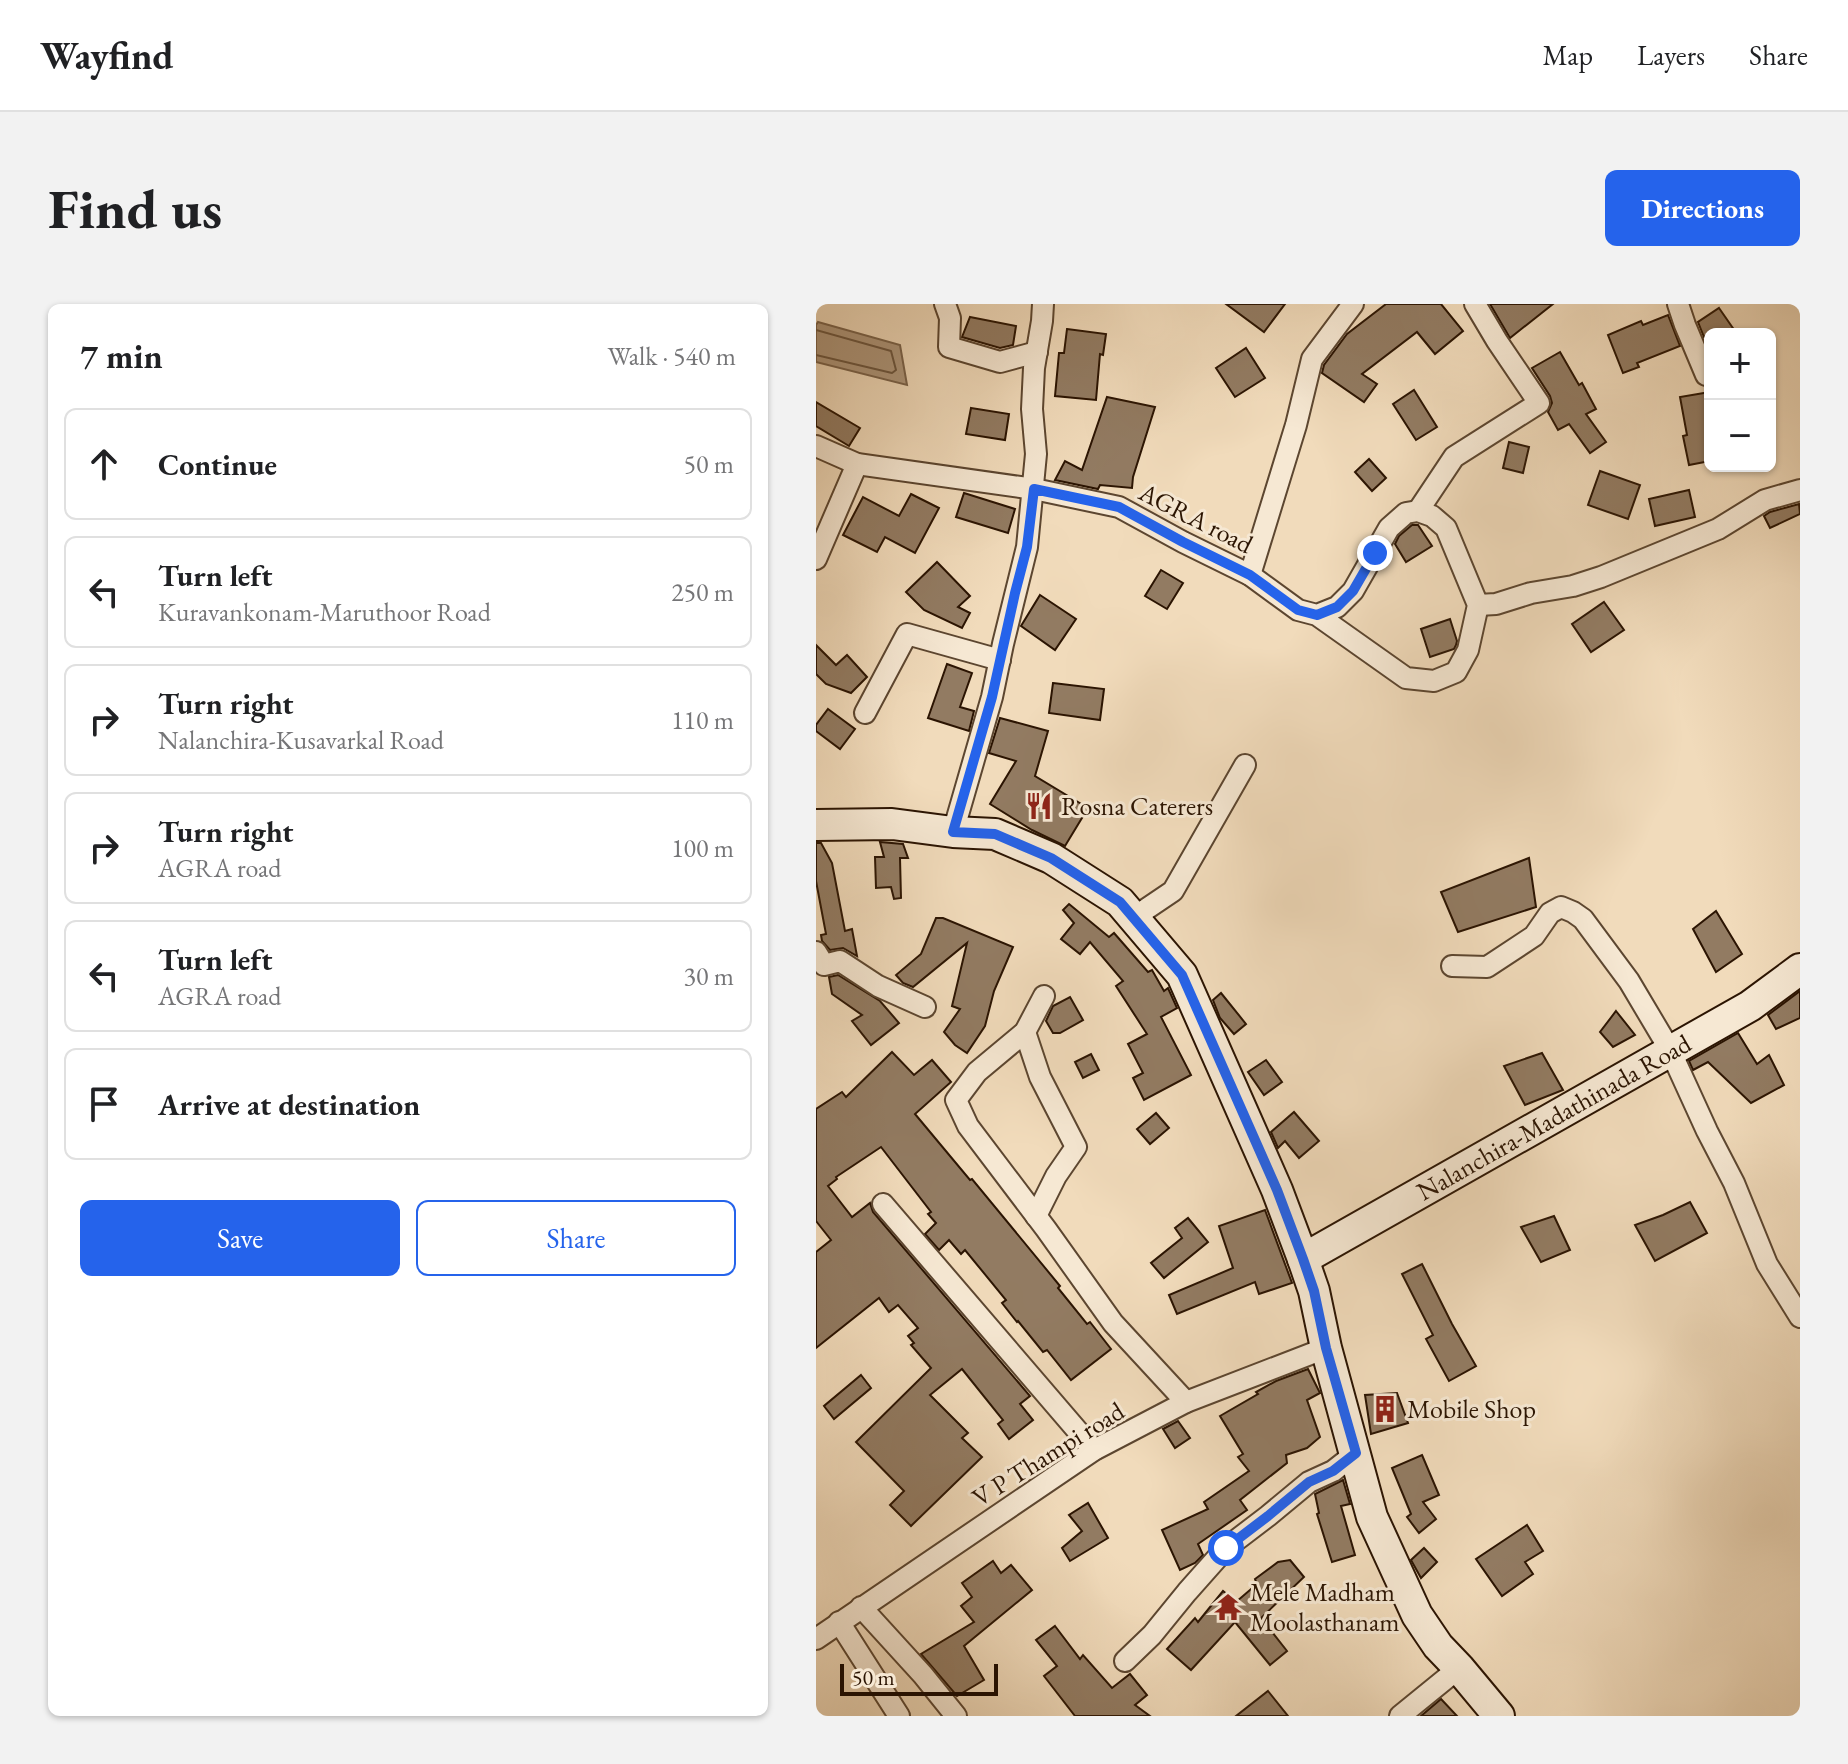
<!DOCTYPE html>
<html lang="en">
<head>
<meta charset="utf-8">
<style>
	body { margin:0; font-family:"EB Garamond",serif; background:#f2f2f2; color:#202124 }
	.controls { position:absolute; right:24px; top:24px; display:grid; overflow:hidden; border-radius:12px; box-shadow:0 2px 6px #0004 }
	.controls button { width:72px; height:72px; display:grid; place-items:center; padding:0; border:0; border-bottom:2px solid #e0e0e0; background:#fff; color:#202124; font:40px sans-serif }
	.scale { position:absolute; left:24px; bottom:20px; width:158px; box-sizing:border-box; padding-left:8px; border:4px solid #2b1402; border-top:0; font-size:22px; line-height:28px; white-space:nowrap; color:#2b1402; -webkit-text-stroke:6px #f6e8d3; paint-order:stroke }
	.stop { position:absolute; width:24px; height:24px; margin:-18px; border:6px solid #2563eb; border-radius:50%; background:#fff }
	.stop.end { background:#2563eb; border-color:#fff; box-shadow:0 2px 8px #0008 }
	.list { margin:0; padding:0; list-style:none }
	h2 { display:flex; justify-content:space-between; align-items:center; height:104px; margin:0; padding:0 32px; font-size:34px }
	h2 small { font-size:26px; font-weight:400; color:#757577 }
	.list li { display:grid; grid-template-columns:52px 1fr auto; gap:24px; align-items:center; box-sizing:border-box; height:112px; margin:0 16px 16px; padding:0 16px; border:2px solid #e0e0e0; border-radius:12px }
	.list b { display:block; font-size:30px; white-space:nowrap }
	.list p { margin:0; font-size:26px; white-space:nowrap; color:#757577 }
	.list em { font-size:26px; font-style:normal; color:#757577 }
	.actions { display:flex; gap:16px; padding:24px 32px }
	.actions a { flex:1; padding:18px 0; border:2px solid #2563eb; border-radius:12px; text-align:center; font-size:28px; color:#2563eb }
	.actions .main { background:#2563eb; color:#fff }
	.icon { flex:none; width:44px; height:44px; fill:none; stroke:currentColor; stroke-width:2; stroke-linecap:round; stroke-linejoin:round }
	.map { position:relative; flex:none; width:984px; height:1412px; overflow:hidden; border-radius:12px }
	header { display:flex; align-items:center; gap:48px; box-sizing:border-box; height:112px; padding:0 40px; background:#fff; border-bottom:2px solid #e0e0e0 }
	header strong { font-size:38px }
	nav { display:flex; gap:44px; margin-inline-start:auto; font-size:28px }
	.intro { display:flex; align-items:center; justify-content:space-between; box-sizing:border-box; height:192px; padding:0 48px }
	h1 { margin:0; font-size:56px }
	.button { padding:20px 36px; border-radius:12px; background:#2563eb; color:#fff; font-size:28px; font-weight:700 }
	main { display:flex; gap:48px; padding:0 48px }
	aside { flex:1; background:#fff; border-radius:12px; box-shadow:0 2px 6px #0004 }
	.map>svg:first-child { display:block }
</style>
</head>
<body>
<header>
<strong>Wayfind</strong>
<nav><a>Map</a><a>Layers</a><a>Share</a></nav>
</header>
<div class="intro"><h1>Find us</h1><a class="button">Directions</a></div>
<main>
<aside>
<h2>7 min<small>Walk · 540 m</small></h2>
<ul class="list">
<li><svg class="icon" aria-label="ahead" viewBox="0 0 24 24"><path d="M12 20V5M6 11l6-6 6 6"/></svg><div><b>Continue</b></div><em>50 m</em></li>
<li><svg class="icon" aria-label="left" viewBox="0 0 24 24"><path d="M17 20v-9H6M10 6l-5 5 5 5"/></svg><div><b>Turn left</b><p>Kuravankonam-Maruthoor Road</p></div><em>250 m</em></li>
<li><svg class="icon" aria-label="right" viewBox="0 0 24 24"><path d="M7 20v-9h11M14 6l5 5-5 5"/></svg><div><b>Turn right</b><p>Nalanchira-Kusavarkal Road</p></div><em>110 m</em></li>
<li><svg class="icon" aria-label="right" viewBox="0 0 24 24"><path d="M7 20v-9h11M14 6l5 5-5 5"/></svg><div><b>Turn right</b><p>AGRA road</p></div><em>100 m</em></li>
<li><svg class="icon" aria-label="left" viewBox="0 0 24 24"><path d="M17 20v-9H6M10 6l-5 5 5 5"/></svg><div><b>Turn left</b><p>AGRA road</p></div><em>30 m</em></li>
<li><svg class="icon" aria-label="arrive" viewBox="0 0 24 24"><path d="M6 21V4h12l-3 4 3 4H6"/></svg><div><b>Arrive at destination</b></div></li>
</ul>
<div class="actions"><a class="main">Save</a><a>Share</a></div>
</aside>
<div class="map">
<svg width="984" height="1412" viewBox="0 0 984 1412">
	<rect width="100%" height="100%" fill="#f1dbbb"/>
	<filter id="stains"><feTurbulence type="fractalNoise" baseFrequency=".0025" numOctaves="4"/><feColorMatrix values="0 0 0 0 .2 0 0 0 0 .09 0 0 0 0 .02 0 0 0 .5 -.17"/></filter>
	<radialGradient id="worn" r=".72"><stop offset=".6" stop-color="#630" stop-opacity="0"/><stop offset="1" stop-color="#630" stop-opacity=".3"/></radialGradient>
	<path fill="#ae977c" stroke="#7a634b" stroke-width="2" d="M2,18L84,41L91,81L0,58V21Z"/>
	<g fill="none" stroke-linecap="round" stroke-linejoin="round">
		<path stroke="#6c563f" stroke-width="2" d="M0,26L75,47L80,66L76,69L0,51"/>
	</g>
	<g fill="#927b62" stroke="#2b1402" stroke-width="2">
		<path d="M410,0H469L448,28Z"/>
		<path d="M570,0H625L647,27L619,50L601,28L546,70L561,80L548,98L506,69L508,61L531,30Z"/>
		<path d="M674,0H737L694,34Z"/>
		<path d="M903,4L921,30H894L888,33L882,18Z"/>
		<path d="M852,11L864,42L821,59L823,63L807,69L792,31L825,17L827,21Z"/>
		<path d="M154,13L200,22L197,41L184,44L146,33Z"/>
		<path d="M251,25L290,30L287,51L284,50L280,96L239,92L243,49H248Z"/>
		<path d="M430,44L449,74L419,93L400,64Z"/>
		<path d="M744,48L763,81L766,79L780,105L770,110L790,138L774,149L753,120L742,126L732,108L736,99L734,92L716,64Z"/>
		<path d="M598,86L621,123L600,136L577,100Z"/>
		<path d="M894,88V157L873,161L867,132L871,131L864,93Z"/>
		<path d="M291,93L339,103L317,173L316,184L284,181L282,185L239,176L249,157L266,166Z"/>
		<path d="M0,98L44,124L33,142L0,122Z"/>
		<path d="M155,104L193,110L189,136L150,130Z"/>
		<path d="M693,138L713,143L707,169L687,164Z"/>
		<path d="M553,155L570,174L556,187L539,168Z"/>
		<path d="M784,167L824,181L812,215L772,201Z"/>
		<path d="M873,186L879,213L839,222L833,195Z"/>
		<path d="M148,189L199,205L192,229L140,213Z"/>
		<path d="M95,190L123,204L99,249L69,233L61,248L27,231L47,193L83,212Z"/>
		<path d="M983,200L984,210L954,224L948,212L954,208Z"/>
		<path d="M596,221H602L616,242L590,258L579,240L583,232Z"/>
		<path d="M121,258L154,292L142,303L154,309L146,324L108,306L90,288Z"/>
		<path d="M345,266L367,279L351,305L329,292Z"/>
		<path d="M224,291L260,315L239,346L205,322Z"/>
		<path d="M788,298L808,326L775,348L756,320Z"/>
		<path d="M634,315L641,337L640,341L638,345L614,353L605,325Z"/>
		<path d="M0,341L20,361L31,351L51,373L35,389L10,380L0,370Z"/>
		<path d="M131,360L156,369L144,403L158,407L153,427L112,414Z"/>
		<path d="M237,379L288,385L284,416L233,409Z"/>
		<path d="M12,405L39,425L24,445L0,427V421Z"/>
		<path d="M184,414L232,427L219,472L272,504L249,542L216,526L174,500L200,457L173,449Z"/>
		<path d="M64,538L87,540L92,554H84L85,594L78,595L75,583L60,584L59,553H68Z"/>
		<path d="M0,539H5L16,559L29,627L36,625L41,652L27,644L14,646L6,637L5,631L10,630L0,577Z"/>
		<path d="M713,554L720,603L642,628L625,588Z"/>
		<path d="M253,600L293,633L298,629L332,668L336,666L348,687L352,684L361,704L345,713L375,771L328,796L317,774L327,769L312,740L331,730L300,682L307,677L274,638L264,650L245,635L258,619L247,606Z"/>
		<path d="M900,607L926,650L900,668L877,625Z"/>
		<path d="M120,614H127L197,643L178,687L169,722L151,749L139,741L128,728L144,705L136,702L151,639L97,683L87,679L80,671L105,650Z"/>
		<path d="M22,671L64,697L83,719L55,741L36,717L46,711L16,690L13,673Z"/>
		<path d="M984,687V714L960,725L952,711Z"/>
		<path d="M405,689L430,720L418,730L404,714L397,696Z"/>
		<path d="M254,693L267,716L244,729H237L230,717L237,702Z"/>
		<path d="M800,707L819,731L797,743L784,728Z"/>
		<path d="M922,729L941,760L953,751L968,781L935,799L892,758L877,766L873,757Z"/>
		<path d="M76,748L98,771L116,756L135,778L99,810L154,876L156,875L244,982L242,984L271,1020L274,1018L295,1045L255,1076L231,1046L227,1048L202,1017L201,1018L186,999L190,996L149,946L145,950L133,936L123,946L109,930L120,919L112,910L115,908L65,843L20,873L21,875L12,882L36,913L54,899L57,908L214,1092L204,1100L217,1116L193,1135L182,1120L187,1116L146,1065L114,1091L152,1129L146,1134L166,1153L95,1222L74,1201L88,1187L40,1138L115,1064L95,1041L98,1039L92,1032L102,1024L82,1001L73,1008L63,994L0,1044V948L15,936L0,917V805L26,788L30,793Z"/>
		<path d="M726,749L747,786L709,801L688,762Z"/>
		<path d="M275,750L283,766L267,774L259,758Z"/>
		<path d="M450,756L466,778L448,791L432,768Z"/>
		<path d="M478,808L503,837L483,854L469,837L462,844L455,828Z"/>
		<path d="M340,809L353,824L334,840L321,825Z"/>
		<path d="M874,898L891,929L839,957L819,921L847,911Z"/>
		<path d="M449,906L476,979L443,990L439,978L361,1010L353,991L417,964L403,922Z"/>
		<path d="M738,912L754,946L725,958L705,923Z"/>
		<path d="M372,914L392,938L348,974L335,959L366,934L359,924Z"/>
		<path d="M606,960L636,1020L660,1062L633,1077L610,1035L617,1031L586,970Z"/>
		<path d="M492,1065L504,1089L491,1096L504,1133L491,1144L470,1151L471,1159L424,1196L431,1206L382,1240L387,1251L379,1259L364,1266L346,1226L392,1205L388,1198L433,1167L422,1153L427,1150L404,1112L442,1090L440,1088L460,1077Z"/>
		<path d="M45,1071L55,1084L18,1115L8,1102Z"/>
		<path d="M581,1089L592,1119L555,1130L549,1091Z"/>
		<path d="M362,1117L374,1134L359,1144L347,1125Z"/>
		<path d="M606,1151L623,1191L607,1198L620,1215L603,1229L591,1213L595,1210L576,1164Z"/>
		<path d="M527,1176L534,1200L525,1202L539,1251L516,1258L501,1210L503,1209L499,1190Z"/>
		<path d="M272,1199L292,1234L254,1257L246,1244L266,1227L253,1211Z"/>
		<path d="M711,1221L727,1247L709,1258L717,1270L686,1292L660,1255Z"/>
		<path d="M608,1244L621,1258L605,1274L595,1256Z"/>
		<path d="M474,1256L488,1273L445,1314L471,1347L454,1361L419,1318L375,1366L351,1345L379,1314L382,1318L407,1287L420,1298L441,1280L439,1275L462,1258Z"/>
		<path d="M177,1257L185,1269L195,1261L216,1286L148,1342L168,1376L141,1392L105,1350L158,1318L145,1302L156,1293L146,1279Z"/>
		<path d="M239,1322L264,1355L267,1351L296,1384L314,1370L331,1391L319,1401L334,1412H259L228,1372L241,1362L220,1336Z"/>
		<path d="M452,1387L472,1412H420Z"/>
		<path d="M625,1395L641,1412H605Z"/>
	</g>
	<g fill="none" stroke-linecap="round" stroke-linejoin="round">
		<g stroke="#5c4630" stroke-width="24">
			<g id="street">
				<path d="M129,0L134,14L133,43L184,58L221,48"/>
				<path d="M862,0L869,21L890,71"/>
				<path d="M0,142L41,160L218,185L303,203L367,238L434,271L482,306L501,311L521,303L537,287L573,224L590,209L602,207L616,212L630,224L662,301L652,346L640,368L618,377L590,374L501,311"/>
				<path d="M602,207L638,153L723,99L681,37L659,0"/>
				<path d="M0,255L41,160"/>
				<path d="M434,271L480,121L496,55L537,0"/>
				<path d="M662,301L680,300L715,289L757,282L785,273L902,225L949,196L984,186"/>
				<path d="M49,409L91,330L184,356"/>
				<path d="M137,528L176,393L187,340L211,243L220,150L216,105L218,64L226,17L227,0"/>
				<path d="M317,614L357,587L429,461"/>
				<path d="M0,648L8,661L24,657L62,682L109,703"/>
				<path d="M636,662L671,663L718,632L734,609L745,603L757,608L767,615L813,677L854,746L891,827L918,879L951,960L984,1013"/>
				<path d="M228,692L209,728L161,768L140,796L152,822L230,925L297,1019L370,1098"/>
				<path d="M209,728L224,773L260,843L240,872L220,912"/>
				<path d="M67,900L278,1146"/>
				<path d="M45,1303L107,1371L140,1412"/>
				<path d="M23,1318L83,1412"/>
				<path d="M0,1335L278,1146L370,1098L510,1044"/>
				<path d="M309,1357L336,1331L371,1288L410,1244L452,1212L493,1178L517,1167L540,1149"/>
				<path d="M584,1412L643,1364"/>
			</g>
		</g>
		<g stroke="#2b1402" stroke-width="34">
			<g id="secondary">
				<path d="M0,521L76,520L137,528L179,530L235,554L304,598L366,671L461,886L487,955L498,987L510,1044L556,1213L601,1311L622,1342L643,1364L683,1412"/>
				<path id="s1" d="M487,955L934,702L984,665"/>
			</g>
		</g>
		<use href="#street" stroke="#f6e8d3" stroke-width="20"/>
		<use href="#secondary" stroke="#f6e8d3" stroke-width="30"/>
	</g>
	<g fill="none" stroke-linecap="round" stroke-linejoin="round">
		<path stroke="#2563eb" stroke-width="10" d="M410,1244L452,1212L493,1178L517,1167L540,1149L510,1044L498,987L487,955L461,886L366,671L304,598L235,554L179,530L137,528L176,393L199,289L211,243L218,185L303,203L367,238L434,271L482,306L501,311L521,303L537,287L559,249"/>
	</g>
	<defs>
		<g id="restaurant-bare" transform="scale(2.16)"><path d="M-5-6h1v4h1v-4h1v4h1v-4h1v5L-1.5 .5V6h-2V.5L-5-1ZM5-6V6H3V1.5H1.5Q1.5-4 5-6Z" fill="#8f2418" stroke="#f6e8d3" stroke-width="2.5" paint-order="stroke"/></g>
		<g id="building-bare" transform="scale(2.16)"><path d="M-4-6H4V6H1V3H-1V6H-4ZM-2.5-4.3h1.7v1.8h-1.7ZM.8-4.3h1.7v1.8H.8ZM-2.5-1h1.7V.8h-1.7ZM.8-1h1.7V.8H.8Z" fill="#8f2418" stroke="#f6e8d3" stroke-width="2.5" paint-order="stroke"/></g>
		<g id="temple-bare" transform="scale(2.16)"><path d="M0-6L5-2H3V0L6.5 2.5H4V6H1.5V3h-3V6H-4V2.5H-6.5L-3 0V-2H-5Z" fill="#8f2418" stroke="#f6e8d3" stroke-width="2.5" paint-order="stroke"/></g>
	</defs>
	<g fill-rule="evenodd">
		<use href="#restaurant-bare" x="223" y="502"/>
		<use href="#building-bare" x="569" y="1105"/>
		<use href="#temple-bare" x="412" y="1303"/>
	</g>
	<g text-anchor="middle" stroke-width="6" stroke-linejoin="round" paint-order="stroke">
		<g font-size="26" fill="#2b1402" stroke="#f6e8d3">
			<text transform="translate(380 214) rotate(27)" y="9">AGRA road</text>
			<text dy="9" stroke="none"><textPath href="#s1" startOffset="288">Nalanchira-Madathinada Road</textPath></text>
			<text transform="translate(232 1150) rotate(-32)" y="9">V P Thampi road</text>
		</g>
		<g font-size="26" fill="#2b1402" stroke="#f6e8d3" text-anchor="start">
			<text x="245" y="511">Rosna Caterers</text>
			<text x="591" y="1114">Mobile Shop</text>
			<text x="434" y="1297">Mele Madham<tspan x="434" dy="30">Moolasthanam</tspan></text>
		</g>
	</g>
	<rect width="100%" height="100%" filter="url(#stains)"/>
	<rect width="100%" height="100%" fill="url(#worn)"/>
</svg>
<div class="controls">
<button>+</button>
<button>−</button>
</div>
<div class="scale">50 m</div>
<div class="stop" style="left:410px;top:1244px"></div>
<div class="stop end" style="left:559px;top:249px"></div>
</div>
</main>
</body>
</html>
